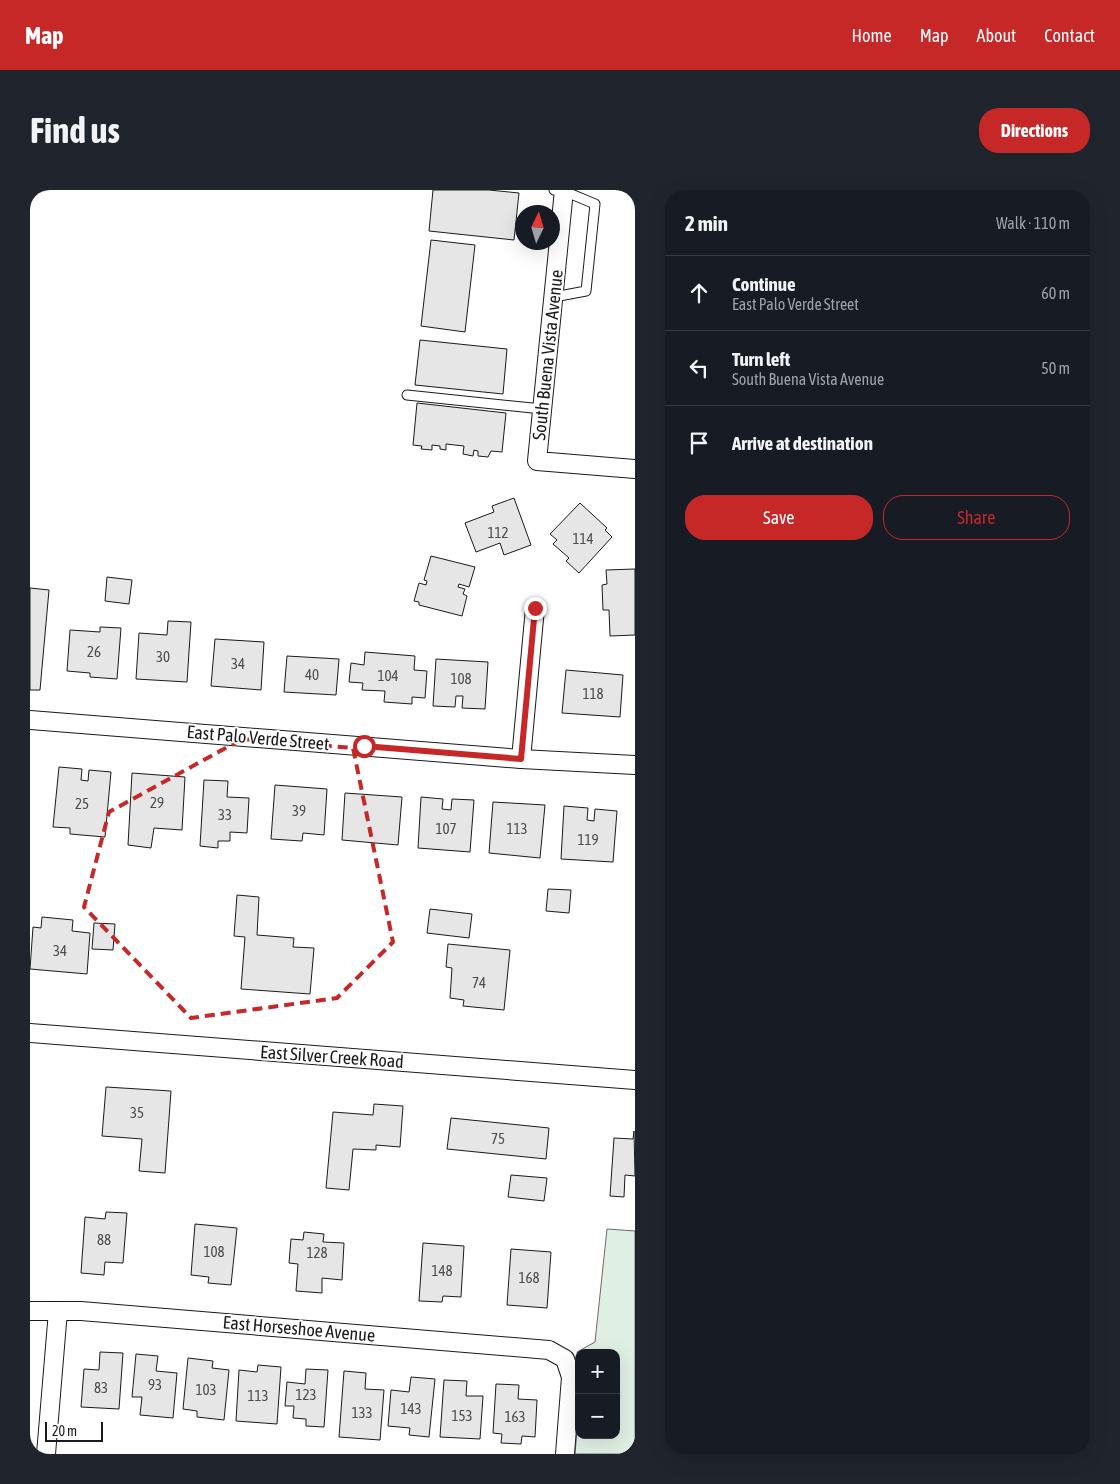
<!DOCTYPE html>
<html lang="en">
<head>
<meta charset="utf-8">
<style>
	body { margin:0; font-family:"Asap Condensed",sans-serif; background:#20242c; color:#f1f3f6 }
	.controls { position:absolute; right:15px; bottom:15px; display:grid; overflow:hidden; border-radius:10px; box-shadow:0 5px 20px #0002 }
	.controls button { width:45px; height:45px; display:grid; place-items:center; padding:0; border:0; border-bottom:1px solid #363941; background:#171b24; color:#f1f3f6; font:25px sans-serif }
	.compass { position:absolute; left:485px; top:15px; width:45px; height:45px; border-radius:50%; background:#171b24; box-shadow:0 5px 20px #0002; rotate:5deg }
	.scale { position:absolute; left:15px; bottom:12px; width:58px; box-sizing:border-box; padding-left:5px; border:2px solid #1a1a1a; border-top:0; font-size:14px; line-height:18px; white-space:nowrap; color:#1a1a1a; -webkit-text-stroke:4px #fff; paint-order:stroke }
	.stop { position:absolute; width:15px; height:15px; margin:-11px; border:4px solid #c62828; border-radius:50%; background:#fff }
	.stop.end { background:#c62828; border-color:#fff; box-shadow:0 1px 5px #0008 }
	.list { margin:0; padding:0; list-style:none }
	h2 { display:flex; justify-content:space-between; align-items:center; height:65px; margin:0; padding:0 20px; font-size:21px }
	h2 small { font-size:16px; font-weight:400; color:#9ea1a6 }
	.list li { display:grid; grid-template-columns:32px 1fr auto; gap:15px; align-items:center; box-sizing:border-box; height:75px; padding:0 20px; border-top:1px solid #363941 }
	.list b { display:block; font-size:19px; white-space:nowrap }
	.list p { margin:0; font-size:16px; white-space:nowrap; color:#9ea1a6 }
	.list em { font-size:16px; font-style:normal; color:#9ea1a6 }
	.actions { display:flex; gap:10px; padding:15px 20px }
	.actions a { flex:1; padding:11px 0; border:1px solid #c62828; border-radius:20px; text-align:center; font-size:18px; color:#c62828 }
	.actions .main { background:#c62828; color:#fff }
	.icon { flex:none; width:28px; height:28px; fill:none; stroke:currentColor; stroke-width:2; stroke-linecap:round; stroke-linejoin:round }
	.map { position:relative; flex:none; width:605px; height:1264px; overflow:hidden; border-radius:20px }
	header { display:flex; align-items:center; gap:30px; box-sizing:border-box; height:70px; padding:0 25px; background:#c62828; color:#fff }
	header strong { font-size:24px }
	nav { display:flex; gap:28px; margin-inline-start:auto; font-size:18px }
	.intro { display:flex; align-items:center; justify-content:space-between; box-sizing:border-box; height:120px; padding:0 30px }
	h1 { margin:0; font-size:35px }
	.button { padding:12px 22px; border-radius:20px; background:#c62828; color:#fff; font-size:18px; font-weight:700 }
	main { display:flex; gap:30px; padding:0 30px }
	aside { flex:1; background:#171b24; border-radius:20px; box-shadow:0 5px 20px #0002 }
	.map>svg:first-child { display:block }
</style>
</head>
<body>
<header>
<strong>Map</strong>
<nav><a>Home</a><a>Map</a><a>About</a><a>Contact</a></nav>
</header>
<div class="intro"><h1>Find us</h1><a class="button">Directions</a></div>
<main>
<div class="map">
<svg width="605" height="1264" viewBox="0 0 605 1264">
	<rect width="100%" height="100%" fill="#fff"/>
	<path fill="#e0efe3" stroke="#6a6a6a" d="M577,1039L605,1041V1264H545L549,1216V1245H586V1163H549V1171L547,1162L565,1152Z"/>
	<g fill="#e6e6e6" stroke="#1a1a1a">
		<path d="M403,0H459L489,3L484,50L399,41Z"/>
		<path d="M401,50L445,55L435,142L391,136Z"/>
		<path d="M390,150L477,159L473,204L385,195Z"/>
		<path d="M387,213L476,223L472,262L461,261L458,267L448,266V261L444,260L443,266L433,264L434,256L416,254V260L410,259V256L402,255V260L391,259L392,256L383,255Z"/>
		<path d="M484,308L501,355L474,365L470,353L446,362L435,333L464,322L462,316Z"/>
		<path d="M550,313L577,338L575,340L582,347L549,383L536,371L539,368L523,354L527,350L520,344Z"/>
		<path d="M401,366L445,377L439,397L429,394L428,397L435,399L433,404L437,406L432,426L389,415V412L384,411L389,393L396,395L397,391L394,390Z"/>
		<path d="M605,379V445L580,446L579,420H573L572,395L577,394L576,380Z"/>
		<path d="M77,387L102,390L99,414L75,411Z"/>
		<path d="M0,398L19,400L10,500H0Z"/>
		<path d="M138,431L161,432L157,492L106,489L109,443L137,445Z"/>
		<path d="M70,437L91,438L87,489L60,487V483L37,481L40,440L70,442Z"/>
		<path d="M185,449L234,452L231,500L181,496Z"/>
		<path d="M335,462L385,466L384,480L397,481L395,508L382,507V514L354,512L355,501L332,500L333,493L319,492L321,473L334,475Z"/>
		<path d="M257,466L309,469L306,505L254,502Z"/>
		<path d="M406,469L458,472L455,519L432,518L433,506H426L425,517L403,516Z"/>
		<path d="M536,480L593,485L590,527L532,523Z"/>
		<path d="M29,577L52,579L51,590L58,591L59,580L81,582L75,647L40,644V638L23,637Z"/>
		<path d="M102,583L155,587L152,640L124,638L121,658L98,655Z"/>
		<path d="M174,590L198,591L197,607L219,608L217,643L200,642V651H188V658L170,656Z"/>
		<path d="M245,595L297,599L294,645L273,643L272,651L241,649Z"/>
		<path d="M315,603L372,607L368,655L312,650Z"/>
		<path d="M391,607L413,609L412,619L421,620L422,609L444,610L440,662L388,658Z"/>
		<path d="M463,612L515,615L510,668L459,663Z"/>
		<path d="M534,616L558,618L557,630L564,631L565,619L587,621L583,672L531,669Z"/>
		<path d="M518,699L541,700L539,723L516,721Z"/>
		<path d="M207,705L229,707L227,745L264,748L263,757L284,758L280,804L211,799L215,747L204,746Z"/>
		<path d="M400,719L442,724L439,748L397,743Z"/>
		<path d="M12,727L43,730L42,741L60,743L57,784L0,779L3,737L11,738Z"/>
		<path d="M64,733L85,734L83,760L62,759Z"/>
		<path d="M418,754L480,760L474,820L433,816L434,810L420,808L422,778L416,777Z"/>
		<path d="M76,897L141,901L135,983L109,981L112,949L72,946Z"/>
		<path d="M344,914L373,916L370,957L346,955V960L323,959L319,1000L296,998L303,922L343,925Z"/>
		<path d="M421,928L519,938L516,969L417,959Z"/>
		<path d="M604,941L605,986L595,985L594,1007L580,1006L584,948L603,949Z"/>
		<path d="M481,985L517,988L514,1011L478,1007Z"/>
		<path d="M76,1022L97,1023L93,1073L75,1072L74,1085L51,1083L55,1027L75,1029Z"/>
		<path d="M165,1034L207,1038L201,1095L178,1093L179,1087L161,1085Z"/>
		<path d="M274,1042L294,1044L293,1052L314,1053L312,1090L292,1088V1103L266,1101L268,1074L259,1073L261,1049L273,1050Z"/>
		<path d="M393,1053L434,1056L431,1107L413,1106L412,1112L389,1111Z"/>
		<path d="M481,1059L521,1062L517,1118L477,1115Z"/>
		<path d="M70,1162L93,1163L89,1219L51,1217L54,1179L69,1180Z"/>
		<path d="M106,1164L128,1166L126,1181L147,1183L143,1228L110,1225L112,1207H102Z"/>
		<path d="M158,1168L183,1171L182,1178L199,1180L194,1230L167,1227V1221L153,1219Z"/>
		<path d="M228,1175L251,1177L247,1234L206,1231L209,1180L227,1182Z"/>
		<path d="M276,1179L298,1180L294,1237L276,1236V1229L263,1228L264,1216H255L257,1192L275,1194Z"/>
		<path d="M314,1181L336,1183L335,1199L354,1200L350,1250L309,1247Z"/>
		<path d="M381,1187L405,1189L399,1247L379,1245L380,1238L358,1236L361,1200L379,1202Z"/>
		<path d="M414,1190L437,1191L436,1206H453L450,1249L410,1247Z"/>
		<path d="M466,1194L489,1195L488,1209L507,1210L505,1247L492,1246L491,1254L471,1253L472,1244L463,1243Z"/>
	</g>
	<g fill="none" stroke-linecap="round" stroke-linejoin="round">
		<g stroke="#1a1a1a" stroke-width="11">
			<g id="lane">
				<path d="M524,107L556,101L565,14L534,1L524,0"/>
				<path d="M377,205L512,219"/>
			</g>
		</g>
		<g stroke="#1a1a1a" stroke-width="20">
			<g id="street">
				<path d="M534,0L507,271L605,279"/>
				<path d="M0,530L491,569L605,575"/>
				<path d="M491,569L505,418"/>
				<path d="M0,843L605,890"/>
				<path d="M0,1121H51L519,1160L535,1169L541,1187L535,1264"/>
				<path d="M16,1264L28,1121"/>
			</g>
		</g>
		<use href="#lane" stroke="#fff" stroke-width="9"/>
		<use href="#street" stroke="#fff" stroke-width="18"/>
	</g>
	<g fill="none" stroke-linecap="round" stroke-linejoin="round">
		<path stroke="#c62828" stroke-width="6" d="M334,556L491,569L505,418"/>
	</g>
	<path fill="none" stroke="#c62828" stroke-width="4" stroke-dasharray="10 6" stroke-linejoin="round" d="M212,549L323,558L363,752L307,808L161,828L54,717L79,622Z"/>
	<g text-anchor="middle" stroke-width="4" stroke-linejoin="round" paint-order="stroke">
		<g font-size="15" fill="#4d4d4d">
			<text x="468" y="348">112</text>
			<text x="553" y="354">114</text>
			<text x="64" y="467">26</text>
			<text x="133" y="472">30</text>
			<text x="208" y="479">34</text>
			<text x="282" y="490">40</text>
			<text x="358" y="491">104</text>
			<text x="431" y="494">108</text>
			<text x="563" y="509">118</text>
			<text x="127" y="618">29</text>
			<text x="52" y="619">25</text>
			<text x="269" y="626">39</text>
			<text x="195" y="630">33</text>
			<text x="416" y="644">107</text>
			<text x="487" y="644">113</text>
			<text x="558" y="655">119</text>
			<text x="30" y="766">34</text>
			<text x="449" y="798">74</text>
			<text x="107" y="928">35</text>
			<text x="468" y="954">75</text>
			<text x="74" y="1055">88</text>
			<text x="184" y="1067">108</text>
			<text x="287" y="1068">128</text>
			<text x="412" y="1086">148</text>
			<text x="499" y="1093">168</text>
			<text x="125" y="1200">93</text>
			<text x="71" y="1203">83</text>
			<text x="176" y="1205">103</text>
			<text x="276" y="1210">123</text>
			<text x="228" y="1211">113</text>
			<text x="381" y="1224">143</text>
			<text x="332" y="1228">133</text>
			<text x="432" y="1231">153</text>
			<text x="485" y="1232">163</text>
		</g>
		<g font-size="18" fill="#1a1a1a" stroke="#fff">
			<text transform="translate(518 165) rotate(-84)" y="6">South Buena Vista Avenue</text>
			<text transform="translate(228 548) rotate(5)" y="6">East Palo Verde Street</text>
			<text transform="translate(302 867) rotate(4)" y="6">East Silver Creek Road</text>
			<text transform="translate(269 1139) rotate(5)" y="6">East Horseshoe Avenue</text>
		</g>
	</g>
</svg>
<div class="controls">
<button>+</button>
<button>−</button>
</div>
<svg class="compass" viewBox="-18 -18 36 36"><path d="M0-13l5 13h-10z" fill="#e53935"/><path d="M0 13l5-13h-10z" fill="#9ea1a6"/></svg>
<div class="scale">20 m</div>
<div class="stop" style="left:334px;top:556px"></div>
<div class="stop end" style="left:505px;top:418px"></div>
</div>
<aside>
<h2>2 min<small>Walk · 110 m</small></h2>
<ul class="list">
<li><svg class="icon" aria-label="ahead" viewBox="0 0 24 24"><path d="M12 20V5M6 11l6-6 6 6"/></svg><div><b>Continue</b><p>East Palo Verde Street</p></div><em>60 m</em></li>
<li><svg class="icon" aria-label="left" viewBox="0 0 24 24"><path d="M17 20v-9H6M10 6l-5 5 5 5"/></svg><div><b>Turn left</b><p>South Buena Vista Avenue</p></div><em>50 m</em></li>
<li><svg class="icon" aria-label="arrive" viewBox="0 0 24 24"><path d="M6 21V4h12l-3 4 3 4H6"/></svg><div><b>Arrive at destination</b></div></li>
</ul>
<div class="actions"><a class="main">Save</a><a>Share</a></div>
</aside>
</main>
</body>
</html>
